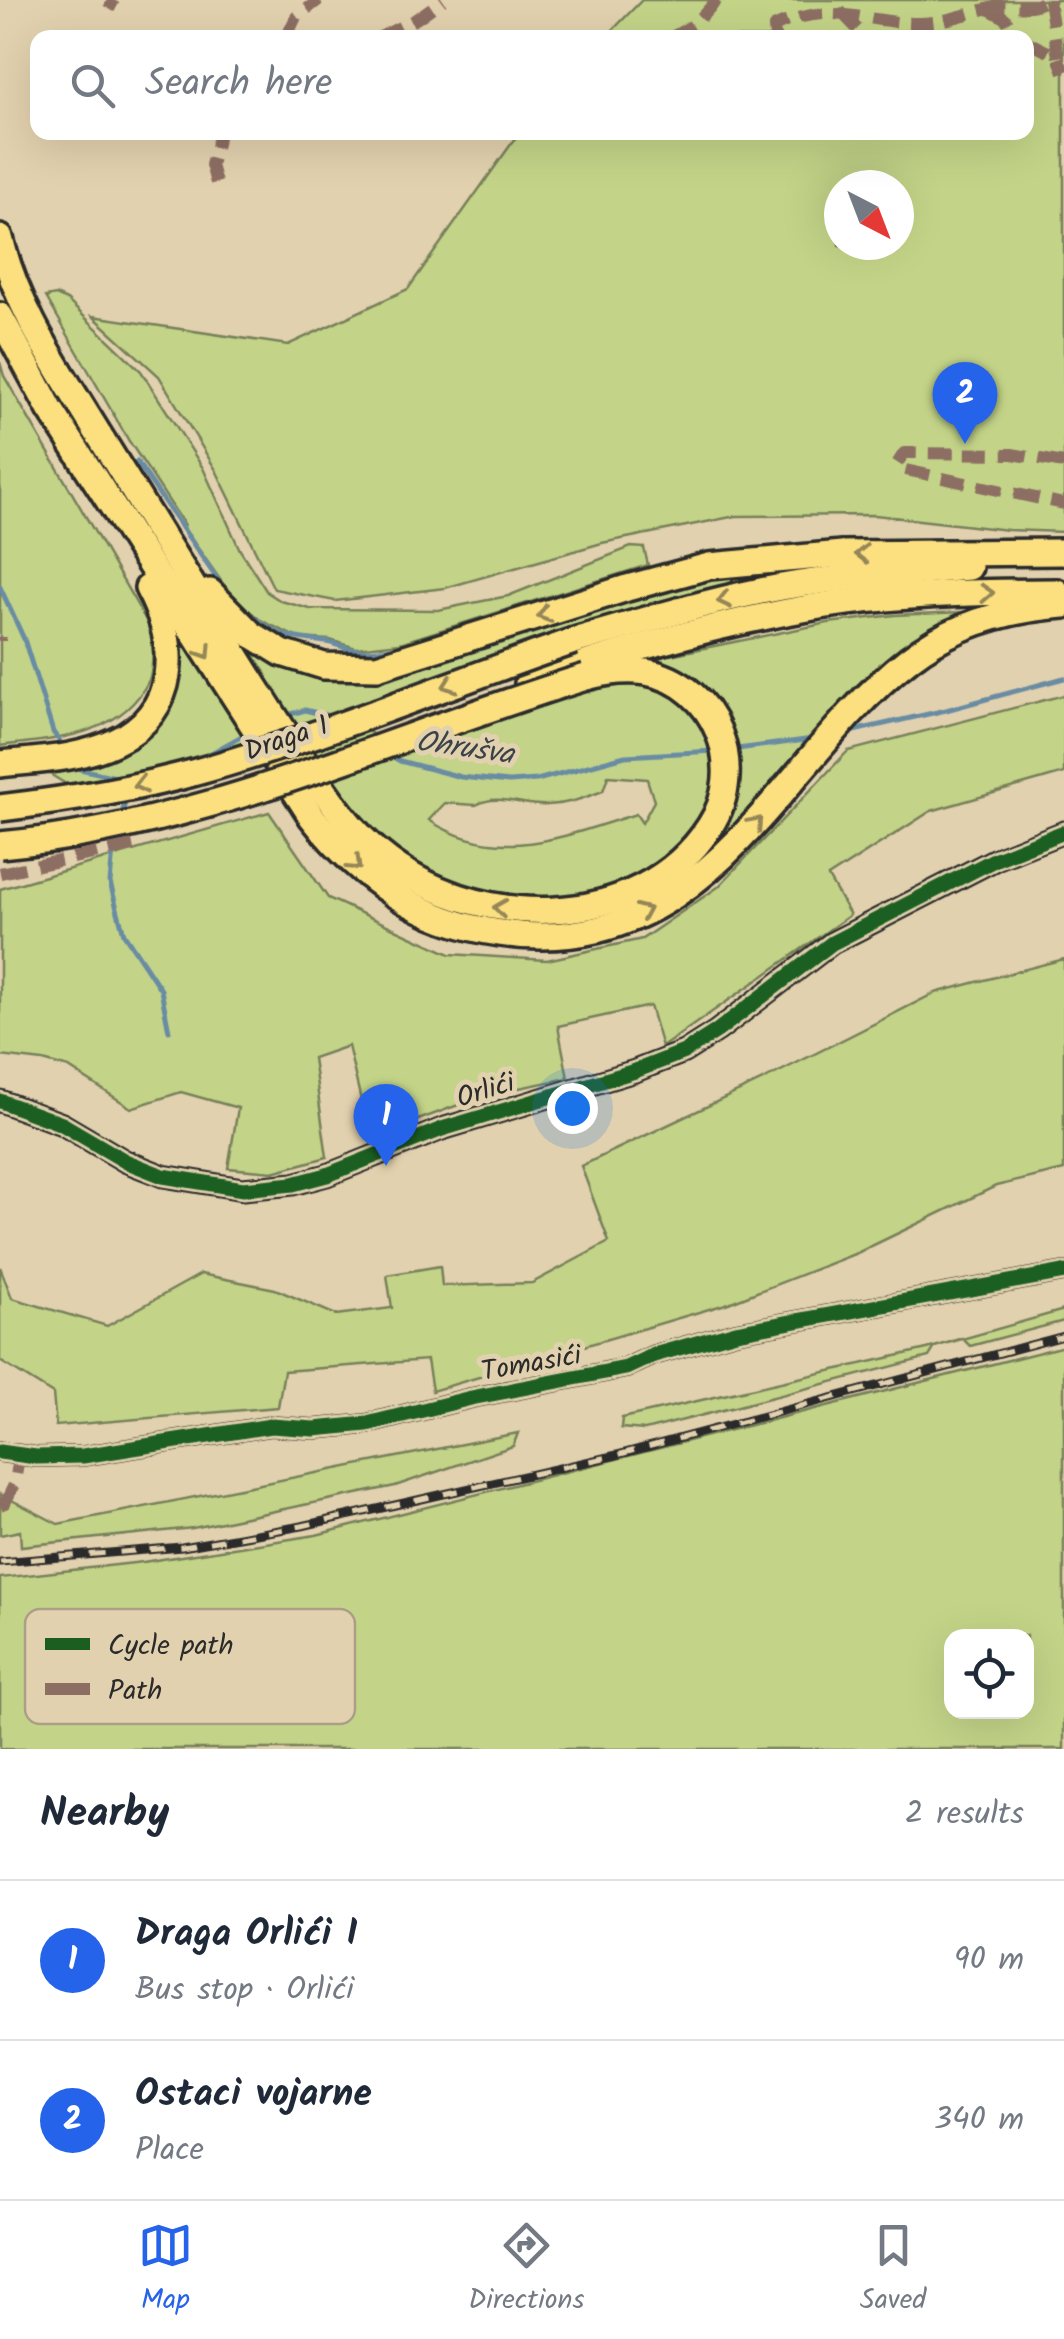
<!DOCTYPE html>
<html lang="en">
<head>
<meta charset="utf-8">
<style>
	body { margin:0; font-family:Kalam,sans-serif; background:#f6f6f7; color:#1f2937 }
	.controls { position:absolute; right:30px; bottom:30px; display:grid; overflow:hidden; border-radius:20px; box-shadow:0 10px 40px #0002 }
	.controls button { width:90px; height:90px; display:grid; place-items:center; padding:0; border:0; border-bottom:2px solid #e0e1e3; background:#fff; color:#1f2937; font:50px sans-serif }
	.compass { position:absolute; left:824px; top:170px; width:90px; height:90px; border-radius:50%; background:#fff; box-shadow:0 10px 40px #0002; rotate:138deg }
	.you { position:absolute; left:572px; top:1108px; width:35px; height:35px; margin:-25px; border:8px solid #fff; border-radius:50%; background:#1a73e8; box-shadow:0 0 0 15px #1a73e833 }
	.badge { display:grid; place-items:center; width:65px; height:65px; border-radius:50%; background:#2563eb; color:#fff; font-size:32px; font-weight:700 }
	.pin { position:absolute; translate:-50% -82px; filter:drop-shadow(0 2px 5px #0008) }
	.pin::after { content:''; position:absolute; top:52px; width:35px; height:30px; background:inherit; clip-path:polygon(0 0,100% 0,50% 100%) }
	.list { margin:0; padding:0; list-style:none }
	h2 { display:flex; justify-content:space-between; align-items:center; height:130px; margin:0; padding:0 40px; font-size:42px }
	h2 small { font-size:32px; font-weight:400; color:#747a83 }
	.list li { display:grid; grid-template-columns:65px 1fr auto; gap:30px; align-items:center; box-sizing:border-box; height:160px; padding:0 40px; border-top:2px solid #e0e1e3 }
	.list b { display:block; font-size:38px; white-space:nowrap }
	.list p { margin:0; font-size:32px; white-space:nowrap; color:#747a83 }
	.list em { font-size:32px; font-style:normal; color:#747a83 }
	.icon { flex:none; width:55px; height:55px; fill:none; stroke:currentColor; stroke-width:2; stroke-linecap:round; stroke-linejoin:round }
	.map { position:relative; flex:none; width:1064px; height:1749px; overflow:hidden }
	.search { position:absolute; background:#fff; box-shadow:0 10px 40px #0002; left:30px; right:30px; top:30px; height:110px; display:flex; align-items:center; gap:25px; box-sizing:border-box; padding:0 35px; border-radius:20px; color:#747a83; font-size:38px }
	.sheet { height:450px; background:#fff }
	nav { display:flex; justify-content:space-around; align-items:center; box-sizing:border-box; height:140px; border-top:2px solid #e0e1e3; background:#fff; font-size:28px; color:#747a83 }
	nav a { display:grid; justify-items:center; gap:5px }
	nav .on { color:#2563eb }
	.map>svg:first-child { display:block }
</style>
</head>
<body>
<div class="map">
<svg width="1064" height="1749" viewBox="0 0 1064 1749">
	<rect width="100%" height="100%" fill="#e2d1ae"/>
	<filter id="ink" filterUnits="userSpaceOnUse"><feTurbulence type="fractalNoise" baseFrequency=".01" numOctaves="2"/><feDisplacementMap in="SourceGraphic" scale="20" xChannelSelector="R" yChannelSelector="G"/><feConvolveMatrix kernelMatrix="1 2 1 2 8 2 1 2 1" color-interpolation-filters="sRGB"/></filter>
	<g filter="url(#ink)">
		<g fill="#c3d488" stroke="#77805a" stroke-width="2.5" fill-rule="evenodd">
			<path d="M642,0H1064V532L1008,530L875,515L736,516L602,543L445,588L335,601L274,589L216,470L159,376L93,316L288,345L408,289L519,133L1026,132V38L606,37ZM839,185H899V245H839Z"/>
			<path d="M56,295L67,300L141,371L203,468L240,550L267,592L281,601L310,609L438,610L508,596L631,547L644,548L648,565L400,643L356,648L330,640L298,638L259,619L231,595L183,527L184,524L129,441L46,297Z"/>
			<path d="M0,362L4,376L154,634C152,647 154,668 149,680C121,737 55,739 0,746Z"/>
			<path d="M843,564L597,625L595,620L340,711L396,751L611,681L652,684L660,657L828,623L895,615L964,612L920,637L880,667L749,812L692,867L641,874L618,885L567,898L493,896L430,876L376,836L337,790L298,818L248,743L132,775L71,787L43,770L128,746L176,631L179,630L222,702L266,674L252,652L247,654L236,637L312,670L701,577ZM608,776L647,779L654,801L642,823L636,814C564,836 498,866 429,820L445,803L476,805C498,792 524,807 548,805C569,804 584,798 603,791Z"/>
			<path d="M1064,695V773L931,811L828,877L850,915L662,1047L650,1006L558,1026L568,1078L485,1095L370,1138L348,1046L313,1058L327,1157L273,1172L228,1168L238,1108L181,1092L131,1108L69,1068L43,1061L0,1056V889L269,812L328,898L450,954L547,960L642,939L718,887L848,751Z"/>
			<path d="M1064,959V1170L996,1186L857,1253L726,1304L432,1391L427,1360L284,1371L278,1407L56,1426L53,1394L0,1361V1267L12,1298L107,1326L201,1274L275,1289L336,1315L392,1308L387,1275L440,1266L442,1286L532,1283L609,1242L581,1166L763,1080L935,993Z"/>
			<path d="M1064,1310V1321L970,1346L962,1338L935,1347L929,1357L645,1430L621,1428L622,1418L927,1349Z"/>
			<path d="M1064,1346V1749H0V1578L143,1562L316,1535ZM952,1636H1026V1712H952Z"/>
			<path d="M518,1433L513,1446L395,1486L193,1528L21,1546L20,1531L0,1535V1494L58,1524Z"/>
		</g>
		<g fill="none" stroke-linecap="round" stroke-linejoin="round">
			<g stroke="#698ca3" stroke-width="5">
				<path d="M137,462L224,589"/>
				<path d="M0,587L24,639L53,732L66,750"/>
				<path d="M563,595L622,576"/>
				<path d="M246,611C277,637 287,637 326,642C337,644 346,649 357,650C381,653 406,645 428,638"/>
				<path d="M281,717L305,710L333,717"/>
				<path d="M849,732L946,710L1064,678"/>
				<path d="M730,750L813,739"/>
				<path d="M388,754L400,761L461,777L509,782L537,780L625,756L714,751"/>
				<path d="M206,756L249,732"/>
				<path d="M76,762L80,769L120,778"/>
				<path d="M120,818L128,795"/>
				<path d="M114,838L110,883L124,934L161,990L169,1031"/>
			</g>
			<g stroke="#2b2b2b" stroke-width="22">
				<path id="minor" d="M0,1452L36,1457L83,1456L271,1426L314,1429L367,1424L471,1398L626,1368L654,1355L736,1332L1064,1272"/>
			</g>
			<g stroke="#2b2b2b" stroke-width="25">
				<path id="tertiary" d="M0,1101L62,1124L125,1161L163,1176L243,1189L293,1184L327,1175L442,1129L635,1071L684,1052L717,1031L832,943L996,859L1064,832"/>
			</g>
			<g stroke="#2b2b2b" stroke-width="32">
				<g id="trunk">
					<path d="M0,238C16,304 51,357 86,414C118,465 150,517 182,569C219,629 256,689 295,748C321,785 344,825 380,854C472,931 639,936 710,826C748,768 716,684 646,672C625,669 605,672 586,677"/>
					<path d="M0,316L50,409L312,817C361,879 420,922 500,933C710,963 774,764 909,659C954,624 1009,609 1064,605"/>
					<path d="M210,592L251,634L282,653L324,666L377,667L627,588L709,566L842,554L1064,552"/>
					<path d="M574,641C636,623 698,604 761,591C829,577 900,573 969,567"/>
					<path d="M528,683C621,651 716,624 814,607C893,594 976,592 1057,592"/>
					<path d="M0,764C38,760 80,759 115,742C180,711 178,644 148,588"/>
				</g>
			</g>
			<use href="#minor" stroke="#e2d1ae" stroke-width="15"/>
			<use href="#tertiary" stroke="#e2d1ae" stroke-width="18"/>
			<use href="#trunk" stroke="#fce080" stroke-width="25"/>
			<g stroke="#2b2b2b" stroke-width="9">
				<path id="rail" d="M0,1562L182,1547L302,1526L617,1455L1064,1336"/>
			</g>
			<use href="#rail" stroke="#e2d1ae" stroke-width="5" stroke-dasharray="15" stroke-linecap="butt"/>
			<g stroke="#2b2b2b" stroke-width="32" stroke-linecap="butt">
				<g id="trunk-bridge">
					<path d="M0,808C66,800 132,790 196,772C325,736 448,684 574,641"/>
					<path d="M0,845C206,827 391,736 586,677"/>
				</g>
			</g>
			<use href="#trunk-bridge" stroke="#fce080" stroke-width="25"/>
			<g stroke="#8d6e63" stroke-width="12" stroke-dasharray="25 12" stroke-linecap="butt">
				<path d="M1049,0L1058,57"/>
				<path d="M109,9L114,0"/>
				<path d="M988,9L1005,18L1019,38"/>
				<path d="M840,11L866,38"/>
				<path d="M286,38L296,17L319,0"/>
				<path d="M378,38L416,19L443,0"/>
				<path d="M670,38L695,24L717,0"/>
				<path d="M775,38L774,27C830,0 862,23 918,23C946,23 967,13 994,7C1013,3 1029,12 1046,0"/>
				<path d="M1026,41L1058,57L1064,72"/>
				<path d="M216,183L211,165L220,132"/>
				<path d="M1064,463L1012,454L904,453L897,464L901,469L1064,504"/>
				<path d="M0,637V641"/>
				<path d="M0,873L137,845"/>
				<path d="M0,1505L5,1503L15,1483L18,1463"/>
			</g>
			<g stroke="#e2d1ae" stroke-width="21">
				<g id="cycleway">
					<path d="M0,1101L62,1124L125,1161L163,1176L243,1189L293,1184L327,1175L442,1129L635,1071L684,1052L717,1031L832,943L996,859L1064,832"/>
					<path d="M0,1452L36,1457L83,1456L271,1426L314,1429L367,1424L471,1398L626,1368L654,1355L736,1332L1064,1272"/>
				</g>
			</g>
			<use href="#cycleway" stroke="#1b5e20" stroke-width="15"/>
		</g>
		<defs><path id="oneway-chevron" d="M-2-3.5L2.5 0L-2 3.5" fill="none" stroke-width="1.6" stroke-linecap="round" stroke-linejoin="round" transform="scale(2.5)"/></defs>
		<g stroke="#948656">
			<use href="#oneway-chevron" transform="translate(862 554) rotate(179)"/>
			<use href="#oneway-chevron" transform="translate(987 593) rotate(-3)"/>
			<use href="#oneway-chevron" transform="translate(724 600) rotate(167)"/>
			<use href="#oneway-chevron" transform="translate(544 615) rotate(162)"/>
			<use href="#oneway-chevron" transform="translate(205 652) rotate(57)"/>
			<use href="#oneway-chevron" transform="translate(449 685) rotate(160)"/>
			<use href="#oneway-chevron" transform="translate(140 785) rotate(167)"/>
			<use href="#oneway-chevron" transform="translate(756 823) rotate(-48)"/>
			<use href="#oneway-chevron" transform="translate(355 864) rotate(43)"/>
			<use href="#oneway-chevron" transform="translate(500 908) rotate(-172)"/>
			<use href="#oneway-chevron" transform="translate(644 911) rotate(-24)"/>
		</g>
	</g>
	<g text-anchor="middle" stroke-width="10" stroke-linejoin="round" paint-order="stroke">
		<g font-size="28" fill="#2b2b2b" stroke="#e2d1ae">
			<text transform="translate(286 737) rotate(-19)" y="10">Draga 1</text>
			<text transform="translate(485 1089) rotate(-17)" y="10">Orlići</text>
			<text transform="translate(531 1362) rotate(-10)" y="10">Tomasići</text>
		</g>
		<g font-size="30" font-style="italic" fill="#3b4349" stroke="#e2d1ae">
			<text transform="translate(465 747) rotate(8)" y="10">Ohrušva</text>
		</g>
	</g>
	<rect x="25" y="1609" width="330" height="115" rx="15" fill="#e2d1ae" stroke="#ab9f87" stroke-width="2.5"/>
	<rect x="45" y="1638" width="45" height="12" fill="#1b5e20"/>
	<rect x="45" y="1683" width="45" height="12" fill="#8d6e63"/>
	<g font-size="28" fill="#2b2b2b">
		<text x="108" y="1654">Cycle path</text>
		<text x="108" y="1699">Path</text>
	</g>
</svg>
<div class="controls">
<button><svg class="icon" aria-label="locate" viewBox="0 0 24 24"><circle cx="12" cy="12" r="6"/><path d="M12 2v4M12 18v4M2 12h4M18 12h4"/></svg></button>
</div>
<svg class="compass" viewBox="-18 -18 36 36"><path d="M0-13l5 13h-10z" fill="#e53935"/><path d="M0 13l5-13h-10z" fill="#747a83"/></svg>
<div class="you"></div>
<div class="pin badge" style="left:386px;top:1166px">1</div>
<div class="pin badge" style="left:965px;top:444px">2</div>
<div class="search"><svg class="icon" aria-label="search" viewBox="0 0 24 24"><circle cx="10" cy="10" r="6"/><path d="M15 15l6 6"/></svg>Search here</div>
</div>
<section class="sheet">
<h2>Nearby<small>2 results</small></h2>
<ul class="list">
<li><span class="badge">1</span><div><b>Draga Orlići I</b><p>Bus stop · Orlići</p></div><em>90 m</em></li>
<li><span class="badge">2</span><div><b>Ostaci vojarne</b><p>Place</p></div><em>340 m</em></li>
</ul>
</section>
<nav>
<a class="on"><svg class="icon" aria-label="map" viewBox="0 0 24 24"><path d="M3 6l6-2 6 2 6-2v14l-6 2-6-2-6 2zM9 4v14M15 6v14"/></svg>Map</a>
<a><svg class="icon" aria-label="directions" viewBox="0 0 24 24"><path d="M12 3l9 9-9 9-9-9zM9 14v-3h6M13 9l2 2-2 2"/></svg>Directions</a>
<a><svg class="icon" aria-label="saved" viewBox="0 0 24 24"><path d="M7 4h10v16l-5-4-5 4z"/></svg>Saved</a>
</nav>
</body>
</html>
